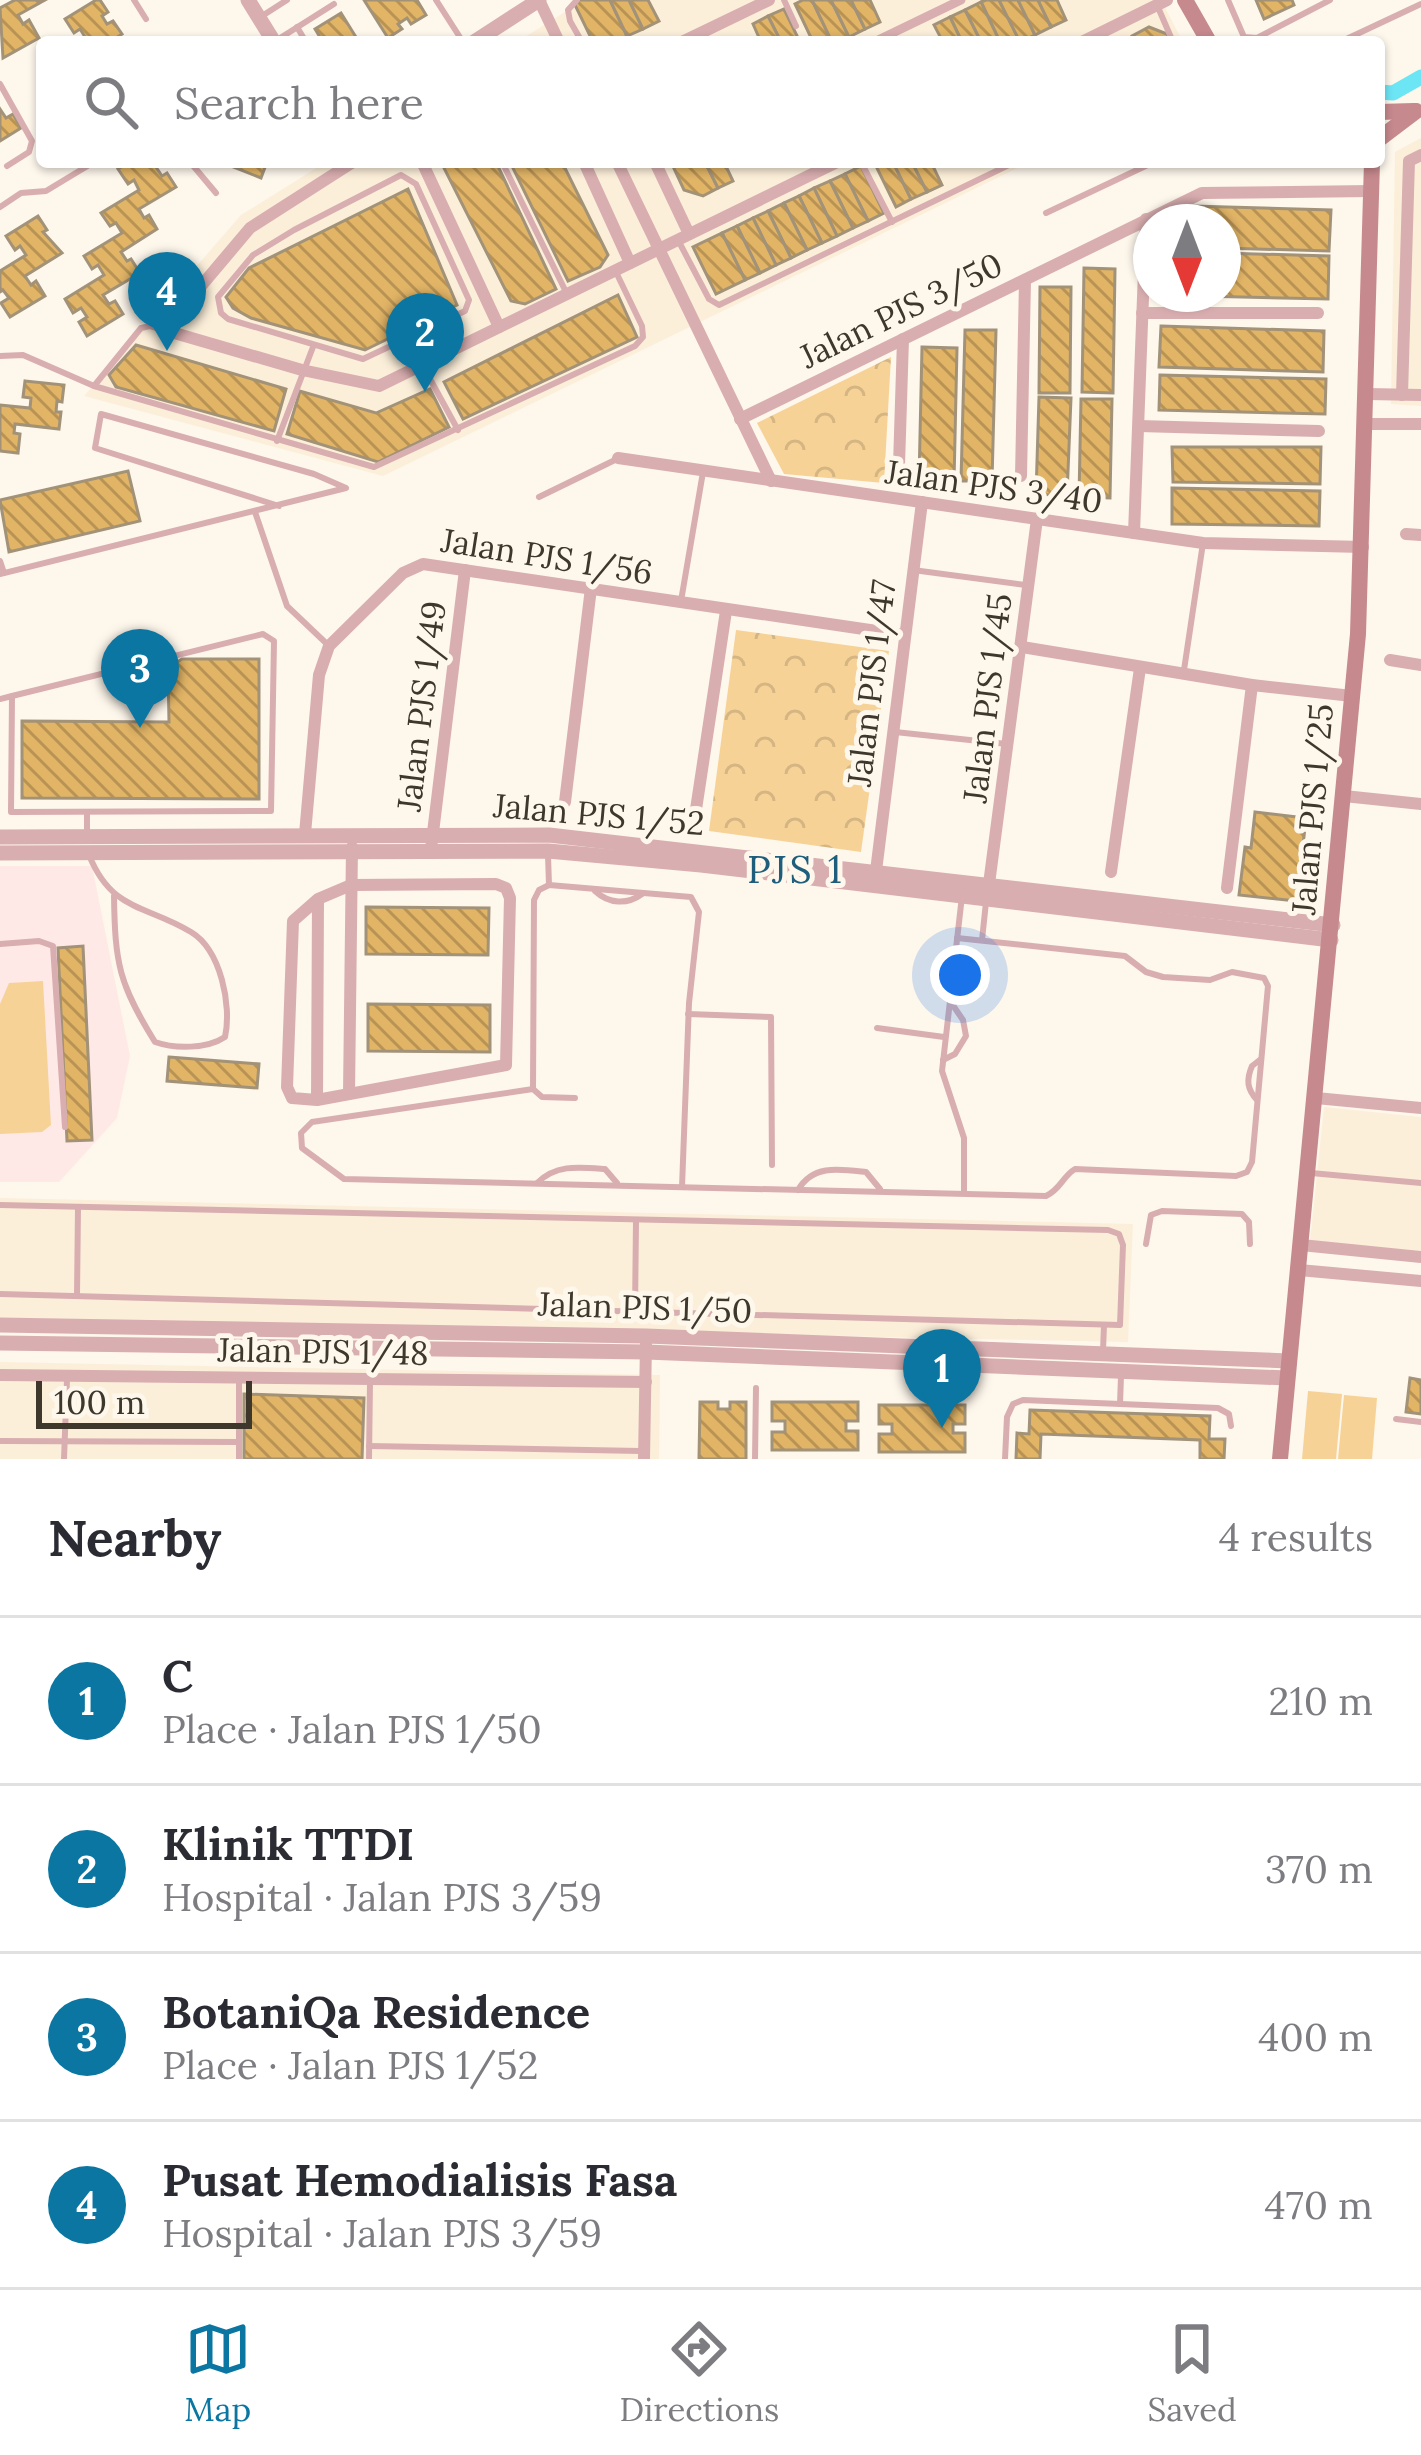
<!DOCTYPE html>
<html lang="en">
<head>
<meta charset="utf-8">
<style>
	body { margin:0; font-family:Lora,serif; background:#f2f2f3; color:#2b2b33 }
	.compass { position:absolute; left:1133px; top:204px; width:108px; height:108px; border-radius:50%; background:#fff; box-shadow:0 3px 9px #0004; rotate:180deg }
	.scale { position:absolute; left:36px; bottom:30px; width:216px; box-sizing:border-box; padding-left:12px; border:6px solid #3e372c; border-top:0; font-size:33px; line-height:42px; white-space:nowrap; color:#3e372c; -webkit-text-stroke:9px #fef7ec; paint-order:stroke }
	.you { position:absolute; left:960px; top:975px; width:42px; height:42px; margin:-30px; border:9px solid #fff; border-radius:50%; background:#1a73e8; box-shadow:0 0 0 18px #1a73e833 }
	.badge { display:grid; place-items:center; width:78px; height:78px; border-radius:50%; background:#0a76a1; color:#fff; font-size:39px; font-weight:700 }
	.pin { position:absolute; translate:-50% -99px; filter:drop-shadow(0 3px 6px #0008) }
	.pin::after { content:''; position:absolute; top:63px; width:42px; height:36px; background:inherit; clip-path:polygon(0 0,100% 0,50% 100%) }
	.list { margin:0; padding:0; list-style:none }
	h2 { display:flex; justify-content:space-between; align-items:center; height:156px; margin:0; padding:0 48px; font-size:51px }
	h2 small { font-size:39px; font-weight:400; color:#7c7c81 }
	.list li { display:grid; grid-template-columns:78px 1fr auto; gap:36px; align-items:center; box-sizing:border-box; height:168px; padding:0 48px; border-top:3px solid #e1e1e2 }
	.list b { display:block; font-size:45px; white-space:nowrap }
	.list p { margin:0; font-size:39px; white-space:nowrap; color:#7c7c81 }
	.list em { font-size:39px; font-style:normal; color:#7c7c81 }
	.icon { flex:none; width:66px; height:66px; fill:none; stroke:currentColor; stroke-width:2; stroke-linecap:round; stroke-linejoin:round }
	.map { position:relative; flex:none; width:1421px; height:1459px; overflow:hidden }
	.search { position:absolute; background:#fff; box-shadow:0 3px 9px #0004; left:36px; right:36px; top:36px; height:132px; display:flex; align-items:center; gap:30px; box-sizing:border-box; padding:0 42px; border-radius:12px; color:#7c7c81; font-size:45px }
	.sheet { height:828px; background:#fff }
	nav { display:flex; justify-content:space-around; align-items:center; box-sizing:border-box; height:168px; border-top:3px solid #e1e1e2; background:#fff; font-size:33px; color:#7c7c81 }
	nav a { display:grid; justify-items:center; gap:6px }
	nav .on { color:#0a76a1 }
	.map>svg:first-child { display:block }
</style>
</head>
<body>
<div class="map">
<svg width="1421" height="1459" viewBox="0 0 1421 1459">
	<defs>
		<pattern id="park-crowns" width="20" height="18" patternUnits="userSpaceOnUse" patternTransform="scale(3)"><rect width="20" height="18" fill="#f7d297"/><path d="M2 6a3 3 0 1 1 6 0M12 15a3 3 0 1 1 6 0" fill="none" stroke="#d5b582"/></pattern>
		<pattern id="building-back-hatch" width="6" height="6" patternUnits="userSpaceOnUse" patternTransform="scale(3)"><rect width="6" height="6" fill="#e1b466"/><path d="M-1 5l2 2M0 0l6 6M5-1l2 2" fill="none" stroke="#b89354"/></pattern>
	</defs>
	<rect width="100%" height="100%" fill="#fef7ec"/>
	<g fill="#fcefda">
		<path d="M584,0H1161L1183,42H517Z"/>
		<path d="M1421,138V406L1391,404L1395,152Z"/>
		<path d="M326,162H1030L383,476L84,396L241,215Z"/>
		<path d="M1324,1107L1421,1117V1251L1310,1241Z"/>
		<path d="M0,1198L1133,1224L1128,1342L0,1319Z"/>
		<path d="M0,1362L660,1375L659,1459H0Z"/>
	</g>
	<path fill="#fee9e6" d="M0,866H92L130,1056L117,1118L59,1182H0Z"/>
	<g fill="url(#park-crowns)">
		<path d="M891,357L884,483L784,474L757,423Z"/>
		<path d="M736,630L889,651L861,852L709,831Z"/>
	</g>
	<g fill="#f7d297">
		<path d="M43,981L51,1125L42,1132L0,1134V1004L9,983Z"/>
		<path d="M1308,1391L1342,1394L1336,1459H1302Z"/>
		<path d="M1344,1395L1377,1398L1372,1459H1338Z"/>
	</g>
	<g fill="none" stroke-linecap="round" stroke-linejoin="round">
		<path stroke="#6ce5f5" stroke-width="15" d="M1379,92L1393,93L1421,77"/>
	</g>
	<g fill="url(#building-back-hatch)" stroke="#a29278" stroke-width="3">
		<path d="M15,0H45L18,15L23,24L29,20L39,38L3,58L0,8Z"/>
		<path d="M96,0H100L108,12L102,16L107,24L113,21L122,34L110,42H77L85,37L80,29L74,33L65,19Z"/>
		<path d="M364,0H417L426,15L411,24L407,18L398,24L402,29L388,38Z"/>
		<path d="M580,0H610L627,36L615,42H593L574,3Z"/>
		<path d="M610,0H629L643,29L627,36Z"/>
		<path d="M629,0H648L659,21L643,29Z"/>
		<path d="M803,0H812L832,42H813L795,4Z"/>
		<path d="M812,0H831L849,37L832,42Z"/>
		<path d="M831,0H851L865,29L849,37Z"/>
		<path d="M851,0H870L880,22L865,29Z"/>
		<path d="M986,0H999L1020,42H1000L981,2Z"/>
		<path d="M999,0H1018L1035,35L1020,42Z"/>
		<path d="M1018,0H1038L1051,27L1035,35Z"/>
		<path d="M1038,0H1057L1066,20L1051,27Z"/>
		<path d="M1256,0H1292L1294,5L1264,19Z"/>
		<path d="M981,2L1000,42H981L965,10Z"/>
		<path d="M784,9L800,42H781L768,16Z"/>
		<path d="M965,10L981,42H962L950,17Z"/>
		<path d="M341,13L359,42H323L315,29Z"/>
		<path d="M768,16L781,42H761L753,24Z"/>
		<path d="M950,17L962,42H943L934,25Z"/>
		<path d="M1149,27L1167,34L1171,42H1134L1132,36Z"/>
		<path d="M0,109L6,118L13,114L21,128L0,141Z"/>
		<path d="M130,162H160L156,167L162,176L167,173L176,187L139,209L144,218L149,215L157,229L121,252L127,261L131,259L140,273L103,295L109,304L115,301L123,314L87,336L79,322L87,317L81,308L73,313L65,299L104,275L98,265L92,269L84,256L122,233L116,223L110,226L101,213L139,190L134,180L128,184L118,169Z"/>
		<path d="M221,162H267L261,178Z"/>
		<path d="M441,162H496L556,289L525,304L511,301Z"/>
		<path d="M510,162H562L608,255L600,267L568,281Z"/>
		<path d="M671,162H705L718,188L703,196L684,190Z"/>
		<path d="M705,162H724L733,181L718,188Z"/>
		<path d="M874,162H893L911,199L896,207Z"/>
		<path d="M893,162H912L927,192L911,199Z"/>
		<path d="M912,162H931L942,185L927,192Z"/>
		<path d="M861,166L884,213L868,221L845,174Z"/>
		<path d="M845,174L868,221L853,228L830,181Z"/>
		<path d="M830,181L853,228L837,236L814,188Z"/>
		<path d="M814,188L837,236L822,243L799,196Z"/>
		<path d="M408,189L457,305L365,350L251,318L233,308L226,297L249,268Z"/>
		<path d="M799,196L822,243L807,250L784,203Z"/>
		<path d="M784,203L807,250L791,258L768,211Z"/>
		<path d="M1192,206L1331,210L1329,251L1223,248V222H1179V212Z"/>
		<path d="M768,211L791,258L776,265L753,218Z"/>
		<path d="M38,216L47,230L43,232L62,253L25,276L31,285L36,281L45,296L10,317L1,303L9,298L3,290L0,292V271L26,255L20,246L15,250L6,236Z"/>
		<path d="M753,218L776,265L760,273L737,226Z"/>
		<path d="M737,226L760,273L745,280L722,233Z"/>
		<path d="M722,233L745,280L716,294L693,247Z"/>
		<path d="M1223,253L1329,256L1328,299L1159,295L1223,294Z"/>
		<path d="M1084,268L1115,269L1113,393L1082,392Z"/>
		<path d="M1040,287H1071L1070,393H1039Z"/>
		<path d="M618,295L637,337L463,419L444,382Z"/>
		<path d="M1161,326L1324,331L1323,372L1159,367Z"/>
		<path d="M965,330H996L992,481H961Z"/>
		<path d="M136,345L286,389L274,431L116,387L109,375Z"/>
		<path d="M922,347L957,348L954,482L919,481Z"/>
		<path d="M1160,375L1326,379L1325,414L1159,410Z"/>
		<path d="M25,381L64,385L62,402L57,401L56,412H61L59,429L15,424L14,433L20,434L18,453L0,451V405L30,408L31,398L23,397Z"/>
		<path d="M430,389L449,427L378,462L287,434L300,391L376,413Z"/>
		<path d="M1039,397L1071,398L1067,496L1036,494Z"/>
		<path d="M1081,399H1112L1110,498L1079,497Z"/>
		<path d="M1172,447H1321L1320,484L1173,482Z"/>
		<path d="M128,471L140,521L9,552L0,500Z"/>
		<path d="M1172,488L1320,491L1319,526L1172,524Z"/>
		<path d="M182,659H259V799L22,798V721L169,722L168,668Z"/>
		<path d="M1255,812L1306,818L1297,901L1239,895L1245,847L1251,848Z"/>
		<path d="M366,907L489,908L488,955L366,954Z"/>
		<path d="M83,946L92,1140L67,1141L58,948Z"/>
		<path d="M368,1004L490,1005V1052L368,1051Z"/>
		<path d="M169,1057L259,1064L257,1088L167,1081Z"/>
		<path d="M1410,1378L1421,1380V1414L1406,1412Z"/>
		<path d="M244,1394L364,1398L362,1459H244Z"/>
		<path d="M700,1402H718V1409H730V1402H746V1459H699Z"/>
		<path d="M772,1402H858V1421H846V1431H858V1450H772V1432H785V1421H772Z"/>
		<path d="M879,1405H965V1424H953V1433H965V1452H879V1434H892V1424H879Z"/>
		<path d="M1030,1410L1210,1416L1209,1439H1225L1224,1459H1200V1440L1041,1434L1040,1459H1016L1017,1433L1029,1434Z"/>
	</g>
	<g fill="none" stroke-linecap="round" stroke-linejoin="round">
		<g stroke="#d9aeb0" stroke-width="6">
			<path d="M134,0L146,19"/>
			<path d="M436,0L463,42"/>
			<path d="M577,0L568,10L570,21L582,42"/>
			<path d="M784,0L796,26"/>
			<path d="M1228,0L1244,37L1257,38L1330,0"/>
			<path d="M1157,5L1173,42"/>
			<path d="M262,16L287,0"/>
			<path d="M297,27L306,42"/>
			<path d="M277,40L334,4"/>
			<path d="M1340,42L1421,4"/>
			<path d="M0,84L32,141L29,152L7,166"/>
			<path d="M190,162L216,193"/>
			<path d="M502,162L567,294"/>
			<path d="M861,162L892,222"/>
			<path d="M401,175L416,184L469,300L465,311L363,359L228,319L221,313L218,297L253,255L294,230Z"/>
			<path d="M0,207L21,193L46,191L94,162"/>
			<path d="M1046,213L1154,162"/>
			<path d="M678,240L709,299L719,305L1015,162"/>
			<path d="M164,330L150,326L141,328L94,386L374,467L635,346L643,337L642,326L615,270"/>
			<path d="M0,356L23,355L94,386"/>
			<path d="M424,368L458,430"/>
			<path d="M277,441L313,347"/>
			<path d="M539,497L617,459"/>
			<path d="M255,512L287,606L327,644"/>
			<path d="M0,561L4,573"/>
			<path d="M913,570L1025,585"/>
			<path d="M0,574L346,488L314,474L101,414L95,448L279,506"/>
			<path d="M681,601L703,472"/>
			<path d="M263,634L274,641L271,811L11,812L12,696Z"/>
			<path d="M1184,670L1203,543"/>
			<path d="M0,699L12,696"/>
			<path d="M895,732L1007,744"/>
			<path d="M87,812V835"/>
			<path d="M89,855C112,912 147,905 191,932C221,950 232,1006 225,1037C207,1049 175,1049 155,1042C119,984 115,964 114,896"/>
			<path d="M548,855L549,885"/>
			<path d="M595,891C609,904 627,905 642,894"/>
			<path d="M962,896L942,1071L964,1138V1193"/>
			<path d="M982,940L986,902"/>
			<path d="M0,944L39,941L53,946L65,1127"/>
			<path d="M688,1014L771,1017L772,1165"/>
			<path d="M877,1028L944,1037"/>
			<path d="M943,1060L955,1054L966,1036L963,1020L950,1001"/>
			<path d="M533,1089L312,1122L301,1133L302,1148L344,1179L1046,1196C1061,1189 1062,1177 1075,1169L1236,1176L1247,1172L1252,1162L1268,986L1264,978L1232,972L1210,980L1163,977L1146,972L1125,956L957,938"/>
			<path d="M575,1098L542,1097L533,1089L534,900L539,890L549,885L691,897L699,912L689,1003L682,1187"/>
			<path d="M1257,1100C1247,1089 1246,1080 1252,1066L1261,1059"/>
			<path d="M1311,1173L1421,1183"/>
			<path d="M537,1183C556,1164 579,1167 605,1169L617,1183"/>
			<path d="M798,1190C813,1164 840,1169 866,1172L880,1189"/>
			<path d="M0,1205L1108,1230L1119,1234L1123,1245L1120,1325L0,1294"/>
			<path d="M1146,1244L1151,1215L1162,1211L1242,1214L1249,1222L1250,1244"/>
			<path d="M77,1296L78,1207"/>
			<path d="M635,1312L636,1220"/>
			<path d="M1103,1351L1104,1325"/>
			<path d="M1120,1404L1121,1376"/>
			<path d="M1396,1419L1421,1422"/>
			<path d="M0,1441L239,1442"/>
			<path d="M369,1446L641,1451"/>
			<path d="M64,1459L67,1379"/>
			<path d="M239,1459V1381"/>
			<path d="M369,1459L370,1382"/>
			<path d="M755,1459L756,1388"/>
			<path d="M1005,1459L1007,1417L1013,1404L1023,1400L1218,1408L1229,1414L1231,1426"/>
		</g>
		<path stroke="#d9aeb0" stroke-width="9" d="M874,42L961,0"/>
		<g stroke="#d9aeb0" stroke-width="12">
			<path d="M539,0L559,42"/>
			<path d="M682,42L769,0"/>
			<path d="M1082,42L1167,0"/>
			<path d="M353,162L250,228L164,330L302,370L379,386L837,162"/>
			<path d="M422,162L499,327"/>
			<path d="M584,162L630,263"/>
			<path d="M617,162L771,481"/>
			<path d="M655,162L689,234"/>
			<path d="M1142,313H1318"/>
			<path d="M1367,394L1421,395"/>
			<path d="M1402,395L1409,161L1421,155"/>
			<path d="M740,419L1202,193L1372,191"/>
			<path d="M1366,424H1421"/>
			<path d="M1139,426L1319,431"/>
			<path d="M618,458L1203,543L1363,547"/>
			<path d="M899,465L903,339"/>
			<path d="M1021,476L1025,280"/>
			<path d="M1134,533L1146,219"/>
			<path d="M1406,534L1421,535"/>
			<path d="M1022,647L1252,685L1352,696"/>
			<path d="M1390,660L1421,665"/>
			<path d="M1344,796L1421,804"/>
			<path d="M565,802L591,588"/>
			<path d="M695,816L726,611"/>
			<path d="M305,834L319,675L329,646L403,573L423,564L904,635"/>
			<path d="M431,849L465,570"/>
			<path d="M876,871L922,502"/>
			<path d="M1111,872L1140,668"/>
			<path d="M989,884L1037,519"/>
			<path d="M1227,888L1252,685"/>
			<path d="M349,1094L352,847"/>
			<path d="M1316,1098L1421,1108"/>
			<path d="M317,1100L292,1098L287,1087L293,921L318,899L351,885L496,884L506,888L510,898L506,1065L317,1100L318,899"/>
			<path d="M1301,1245L1421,1257"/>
			<path d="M1299,1270L1421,1281"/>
			<path d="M0,1375L646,1382"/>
			<path d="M644,1459L646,1343"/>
		</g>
		<g stroke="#d9aeb0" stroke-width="15">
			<path d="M248,0L274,42"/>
			<path d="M474,42L539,0"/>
			<path d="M0,837L549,835L1333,925"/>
			<path d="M0,853L548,851L701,865L1331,940"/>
			<path d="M0,1325L646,1336L1289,1361"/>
			<path d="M0,1343L646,1352L1287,1378"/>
		</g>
		<g stroke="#c6898d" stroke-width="16">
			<path d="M1185,0L1209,42"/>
			<path d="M1379,112L1414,111"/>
			<path d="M1379,139L1416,111"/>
			<path d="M1280,1459L1358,634L1372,162"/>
		</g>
	</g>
	<g text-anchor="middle" stroke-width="10" stroke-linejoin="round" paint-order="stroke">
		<g font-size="33" fill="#3e372c" stroke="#fef7ec">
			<text transform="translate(901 310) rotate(-26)" y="12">Jalan PJS 3/50</text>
			<text transform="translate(994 486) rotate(8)" y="12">Jalan PJS 3/40</text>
			<text transform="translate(547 556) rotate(9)" y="12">Jalan PJS 1/56</text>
			<text transform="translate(871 683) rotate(-83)" y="12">Jalan PJS 1/47</text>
			<text transform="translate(987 698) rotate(-83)" y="12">Jalan PJS 1/45</text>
			<text transform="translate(421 706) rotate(-83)" y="12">Jalan PJS 1/49</text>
			<text transform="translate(1312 809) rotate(-85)" y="12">Jalan PJS 1/25</text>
			<text transform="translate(599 814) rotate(5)" y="12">Jalan PJS 1/52</text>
			<text transform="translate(645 1307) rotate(2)" y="12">Jalan PJS 1/50</text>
			<text transform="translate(323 1351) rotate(1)" y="12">Jalan PJS 1/48</text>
		</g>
		<g font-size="39" letter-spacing="3" fill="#1e5e7c" stroke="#fef7ec">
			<text x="796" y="883">PJS 1</text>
		</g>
	</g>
</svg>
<svg class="compass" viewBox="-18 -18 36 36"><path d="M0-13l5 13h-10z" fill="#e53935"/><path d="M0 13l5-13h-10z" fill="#7c7c81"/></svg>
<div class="scale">100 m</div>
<div class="you"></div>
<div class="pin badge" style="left:942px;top:1428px">1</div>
<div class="pin badge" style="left:425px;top:392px">2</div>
<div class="pin badge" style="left:140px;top:728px">3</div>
<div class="pin badge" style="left:167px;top:351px">4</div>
<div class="search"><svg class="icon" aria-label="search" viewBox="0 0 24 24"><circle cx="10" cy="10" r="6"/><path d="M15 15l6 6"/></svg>Search here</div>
</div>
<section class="sheet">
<h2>Nearby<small>4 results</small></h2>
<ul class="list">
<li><span class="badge">1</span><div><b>C</b><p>Place · Jalan PJS 1/50</p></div><em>210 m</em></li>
<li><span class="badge">2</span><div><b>Klinik TTDI</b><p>Hospital · Jalan PJS 3/59</p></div><em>370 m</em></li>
<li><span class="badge">3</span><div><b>BotaniQa Residence</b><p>Place · Jalan PJS 1/52</p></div><em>400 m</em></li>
<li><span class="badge">4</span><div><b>Pusat Hemodialisis Fasa</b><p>Hospital · Jalan PJS 3/59</p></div><em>470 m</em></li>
</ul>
</section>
<nav>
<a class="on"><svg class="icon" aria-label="map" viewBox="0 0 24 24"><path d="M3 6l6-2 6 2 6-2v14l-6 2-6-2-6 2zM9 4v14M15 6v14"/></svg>Map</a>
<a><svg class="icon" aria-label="directions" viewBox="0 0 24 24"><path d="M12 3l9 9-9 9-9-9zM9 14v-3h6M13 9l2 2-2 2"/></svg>Directions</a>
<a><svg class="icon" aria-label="saved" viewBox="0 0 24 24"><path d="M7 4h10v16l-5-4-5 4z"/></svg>Saved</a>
</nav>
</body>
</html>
